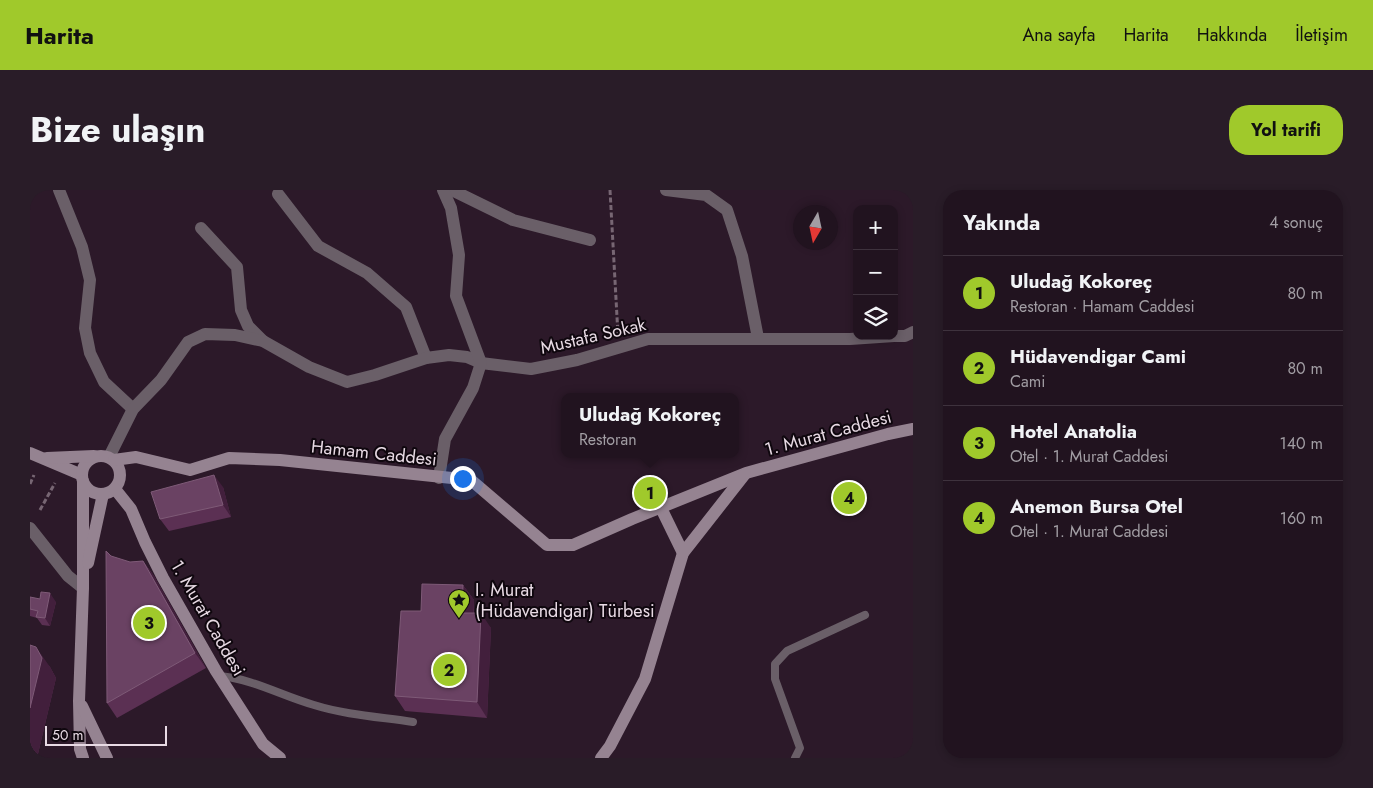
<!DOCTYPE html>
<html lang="tr">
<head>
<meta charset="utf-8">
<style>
	body { margin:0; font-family:Jost,sans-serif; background:#291c28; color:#f1f3f6 }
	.controls { position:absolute; right:15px; top:15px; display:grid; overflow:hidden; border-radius:10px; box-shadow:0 2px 8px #0003 }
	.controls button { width:45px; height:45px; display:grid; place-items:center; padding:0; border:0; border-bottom:1px solid #3e323d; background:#21131f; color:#f1f3f6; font:25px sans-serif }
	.compass { position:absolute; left:763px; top:15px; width:45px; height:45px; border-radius:50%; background:#21131f; box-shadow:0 2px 8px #0003; rotate:189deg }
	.scale { position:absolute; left:15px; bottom:12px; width:122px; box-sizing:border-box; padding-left:5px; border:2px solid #e8dae4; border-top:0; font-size:14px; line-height:18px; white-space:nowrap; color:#e8dae4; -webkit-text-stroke:4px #0f070e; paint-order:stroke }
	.you { position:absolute; left:432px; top:288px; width:18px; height:18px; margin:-12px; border:4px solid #fff; border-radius:50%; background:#1a73e8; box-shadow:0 0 0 8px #1a73e833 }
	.badge { display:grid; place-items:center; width:32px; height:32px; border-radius:50%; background:#a0c92b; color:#111; font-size:16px; font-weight:700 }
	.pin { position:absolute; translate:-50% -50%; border:2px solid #fff; box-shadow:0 1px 5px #0006 }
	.popup { position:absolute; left:531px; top:203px; width:178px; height:65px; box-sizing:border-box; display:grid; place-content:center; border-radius:10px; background:#21131f; filter:drop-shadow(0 1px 4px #0005); font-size:16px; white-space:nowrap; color:#a29ea4 }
	.popup b { font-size:19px; color:#f1f3f6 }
	.popup::after { content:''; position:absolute; left:50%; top:100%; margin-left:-10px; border:10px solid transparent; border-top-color:#21131f }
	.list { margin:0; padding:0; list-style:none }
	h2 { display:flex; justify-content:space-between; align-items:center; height:65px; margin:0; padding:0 20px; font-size:21px }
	h2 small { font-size:16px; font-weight:400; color:#a29ea4 }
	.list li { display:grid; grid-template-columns:32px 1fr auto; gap:15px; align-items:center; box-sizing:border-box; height:75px; padding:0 20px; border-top:1px solid #3e323d }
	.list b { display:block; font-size:19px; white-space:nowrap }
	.list p { margin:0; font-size:16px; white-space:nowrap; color:#a29ea4 }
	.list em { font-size:16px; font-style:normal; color:#a29ea4 }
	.icon { flex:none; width:28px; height:28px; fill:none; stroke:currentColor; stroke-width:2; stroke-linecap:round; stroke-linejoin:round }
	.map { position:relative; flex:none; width:883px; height:568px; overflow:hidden; border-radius:20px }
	header { display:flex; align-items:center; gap:30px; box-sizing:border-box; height:70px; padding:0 25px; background:#a0c92b; color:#111 }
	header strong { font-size:24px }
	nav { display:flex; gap:28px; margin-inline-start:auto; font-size:18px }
	.intro { display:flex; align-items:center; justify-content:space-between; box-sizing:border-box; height:120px; padding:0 30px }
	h1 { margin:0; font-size:35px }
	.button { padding:12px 22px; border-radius:20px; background:#a0c92b; color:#111; font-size:18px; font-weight:700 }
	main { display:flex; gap:30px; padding:0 30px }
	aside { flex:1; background:#21131f; border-radius:20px; box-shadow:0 2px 8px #0003 }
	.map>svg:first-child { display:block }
</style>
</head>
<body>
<header>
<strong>Harita</strong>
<nav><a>Ana sayfa</a><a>Harita</a><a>Hakkında</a><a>İletişim</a></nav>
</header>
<div class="intro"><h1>Bize ulaşın</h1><a class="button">Yol tarifi</a></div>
<main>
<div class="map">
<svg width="883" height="568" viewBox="0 0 883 568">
	<rect width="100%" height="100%" fill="#2c1929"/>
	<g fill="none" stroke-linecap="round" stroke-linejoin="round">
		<g stroke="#776673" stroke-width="3" stroke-dasharray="5 2.5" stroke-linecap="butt">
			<path d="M580,0L588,145"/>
			<path d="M0,294L4,285"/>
			<path d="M10,320L25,293"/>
		</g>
		<g stroke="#6a5f68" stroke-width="8">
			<path d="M190,486C223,489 252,506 284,515C316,525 350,527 383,532"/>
			<path d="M765,568L770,558L745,489V474L757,461L835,425"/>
		</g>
		<g stroke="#6a5f68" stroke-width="12">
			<path d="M29,0L52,57L60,90L55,138L60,163L74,192L103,219"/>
			<path d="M422,0L483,30L560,50"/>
			<path d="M636,0L676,5L697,20L712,66L728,148"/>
			<path d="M248,4L288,56L337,83L376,117L396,168"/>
			<path d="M171,38L207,77L211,120L218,136L233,151"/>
			<path d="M864,146H875L883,142"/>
			<path d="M79,267L103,219L131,190L158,152L175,144L205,145L233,151L279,177L317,192L345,185L396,168L419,165L437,167L451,173L501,179L547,170L618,149H820L864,146"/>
			<path d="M409,288L415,249L443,198L451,173L426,106L429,65L421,18L413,0"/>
			<path d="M0,338L38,386L53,398"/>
		</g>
		<g stroke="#958391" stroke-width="12">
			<path d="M0,263L52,285"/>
			<circle cx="71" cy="285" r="19"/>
			<path d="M17,268L64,266"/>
			<path d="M84,270L106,267L160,280L199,268L250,270L441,290L517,355H543L602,329L716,283L858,244L883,239"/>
			<path d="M53,291V398L49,511L50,559L53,568"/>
			<path d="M85,299L101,319L115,352L133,388L186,481L233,554L250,568"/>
			<path d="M631,318L653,363"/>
			<path d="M58,373L73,304"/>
			<path d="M52,516L77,568"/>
			<path d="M571,568L580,556L615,489L653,363L715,284"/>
		</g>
	</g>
	<g fill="#5b3053">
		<path d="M193,297L201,327L139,341L130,329Z"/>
		<path d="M113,371L124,386L176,478L87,528L77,513L100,372Z"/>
		<path d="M433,395L444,410V423L461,438L457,528L375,521L365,506L391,421Z"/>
		<path d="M0,407L26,412L20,436L12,435L7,428L0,426Z"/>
		<path d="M0,455L20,477L26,488L7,568H0Z"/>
	</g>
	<g fill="#421f3c">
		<path d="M184,285L193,297L201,327L193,315Z"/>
		<path d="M113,371L124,386L176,478L165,463Z"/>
		<path d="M433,395L444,410L443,439L432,423Z"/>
		<path d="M20,403L26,412L20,436L15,428Z"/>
		<path d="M451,423L461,438L457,528L447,512Z"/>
		<path d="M6,457L20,477L26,488L7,568L0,558V518Z"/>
	</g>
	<g fill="#6a4263" stroke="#7e5a77">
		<path d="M184,285L193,315L130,329L121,302Z"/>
		<path d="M76,361L81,366L100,372L113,371L165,463L77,513Z"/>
		<path d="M392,394L433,395L432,423H451L447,512L365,506L371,421H391Z"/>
		<path d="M11,402L20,403L15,428L6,427L8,421L0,419V407L10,409Z"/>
		<path d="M0,455L6,457L12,468L0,518Z"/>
	</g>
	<defs>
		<g id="sight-pin" transform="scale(1.125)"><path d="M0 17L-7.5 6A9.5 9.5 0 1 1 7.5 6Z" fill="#a0c92b" stroke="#0f070e"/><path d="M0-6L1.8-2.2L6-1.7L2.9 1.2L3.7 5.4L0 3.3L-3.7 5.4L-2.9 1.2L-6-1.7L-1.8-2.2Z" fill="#111"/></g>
	</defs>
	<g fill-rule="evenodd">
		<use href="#sight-pin" x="429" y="410"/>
	</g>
	<g text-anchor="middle" stroke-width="4" stroke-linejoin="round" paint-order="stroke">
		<g font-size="18" fill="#e8dae4" stroke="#0f070e">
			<text transform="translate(563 146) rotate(-13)" y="6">Mustafa Sokak</text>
			<text transform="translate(798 243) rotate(-15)" y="6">1. Murat Caddesi</text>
			<text transform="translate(344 263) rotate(6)" y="6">Hamam Caddesi</text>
			<text transform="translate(178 428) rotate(60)" y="6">1. Murat Caddesi</text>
		</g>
		<g font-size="18" fill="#e8dae4" stroke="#0f070e" text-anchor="start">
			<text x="445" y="406">I. Murat<tspan x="445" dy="21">(Hüdavendigar) Türbesi</tspan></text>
		</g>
	</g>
</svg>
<div class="controls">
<button>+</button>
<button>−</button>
<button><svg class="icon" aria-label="layers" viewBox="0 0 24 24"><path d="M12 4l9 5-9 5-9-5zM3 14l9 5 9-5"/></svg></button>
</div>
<svg class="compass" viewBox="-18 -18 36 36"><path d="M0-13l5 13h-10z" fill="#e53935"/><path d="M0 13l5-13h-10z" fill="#a29ea4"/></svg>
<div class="scale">50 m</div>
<div class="you"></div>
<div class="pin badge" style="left:620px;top:303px">1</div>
<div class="popup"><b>Uludağ Kokoreç</b>Restoran</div>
<div class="pin badge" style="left:419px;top:480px">2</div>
<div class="pin badge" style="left:119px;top:433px">3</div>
<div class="pin badge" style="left:819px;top:308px">4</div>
</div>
<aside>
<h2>Yakında<small>4 sonuç</small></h2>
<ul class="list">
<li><span class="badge">1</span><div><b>Uludağ Kokoreç</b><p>Restoran · Hamam Caddesi</p></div><em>80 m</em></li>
<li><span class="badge">2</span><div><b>Hüdavendigar Cami</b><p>Cami</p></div><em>80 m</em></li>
<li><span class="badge">3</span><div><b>Hotel Anatolia</b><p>Otel · 1. Murat Caddesi</p></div><em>140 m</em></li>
<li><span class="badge">4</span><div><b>Anemon Bursa Otel</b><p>Otel · 1. Murat Caddesi</p></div><em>160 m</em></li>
</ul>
</aside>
</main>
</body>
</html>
